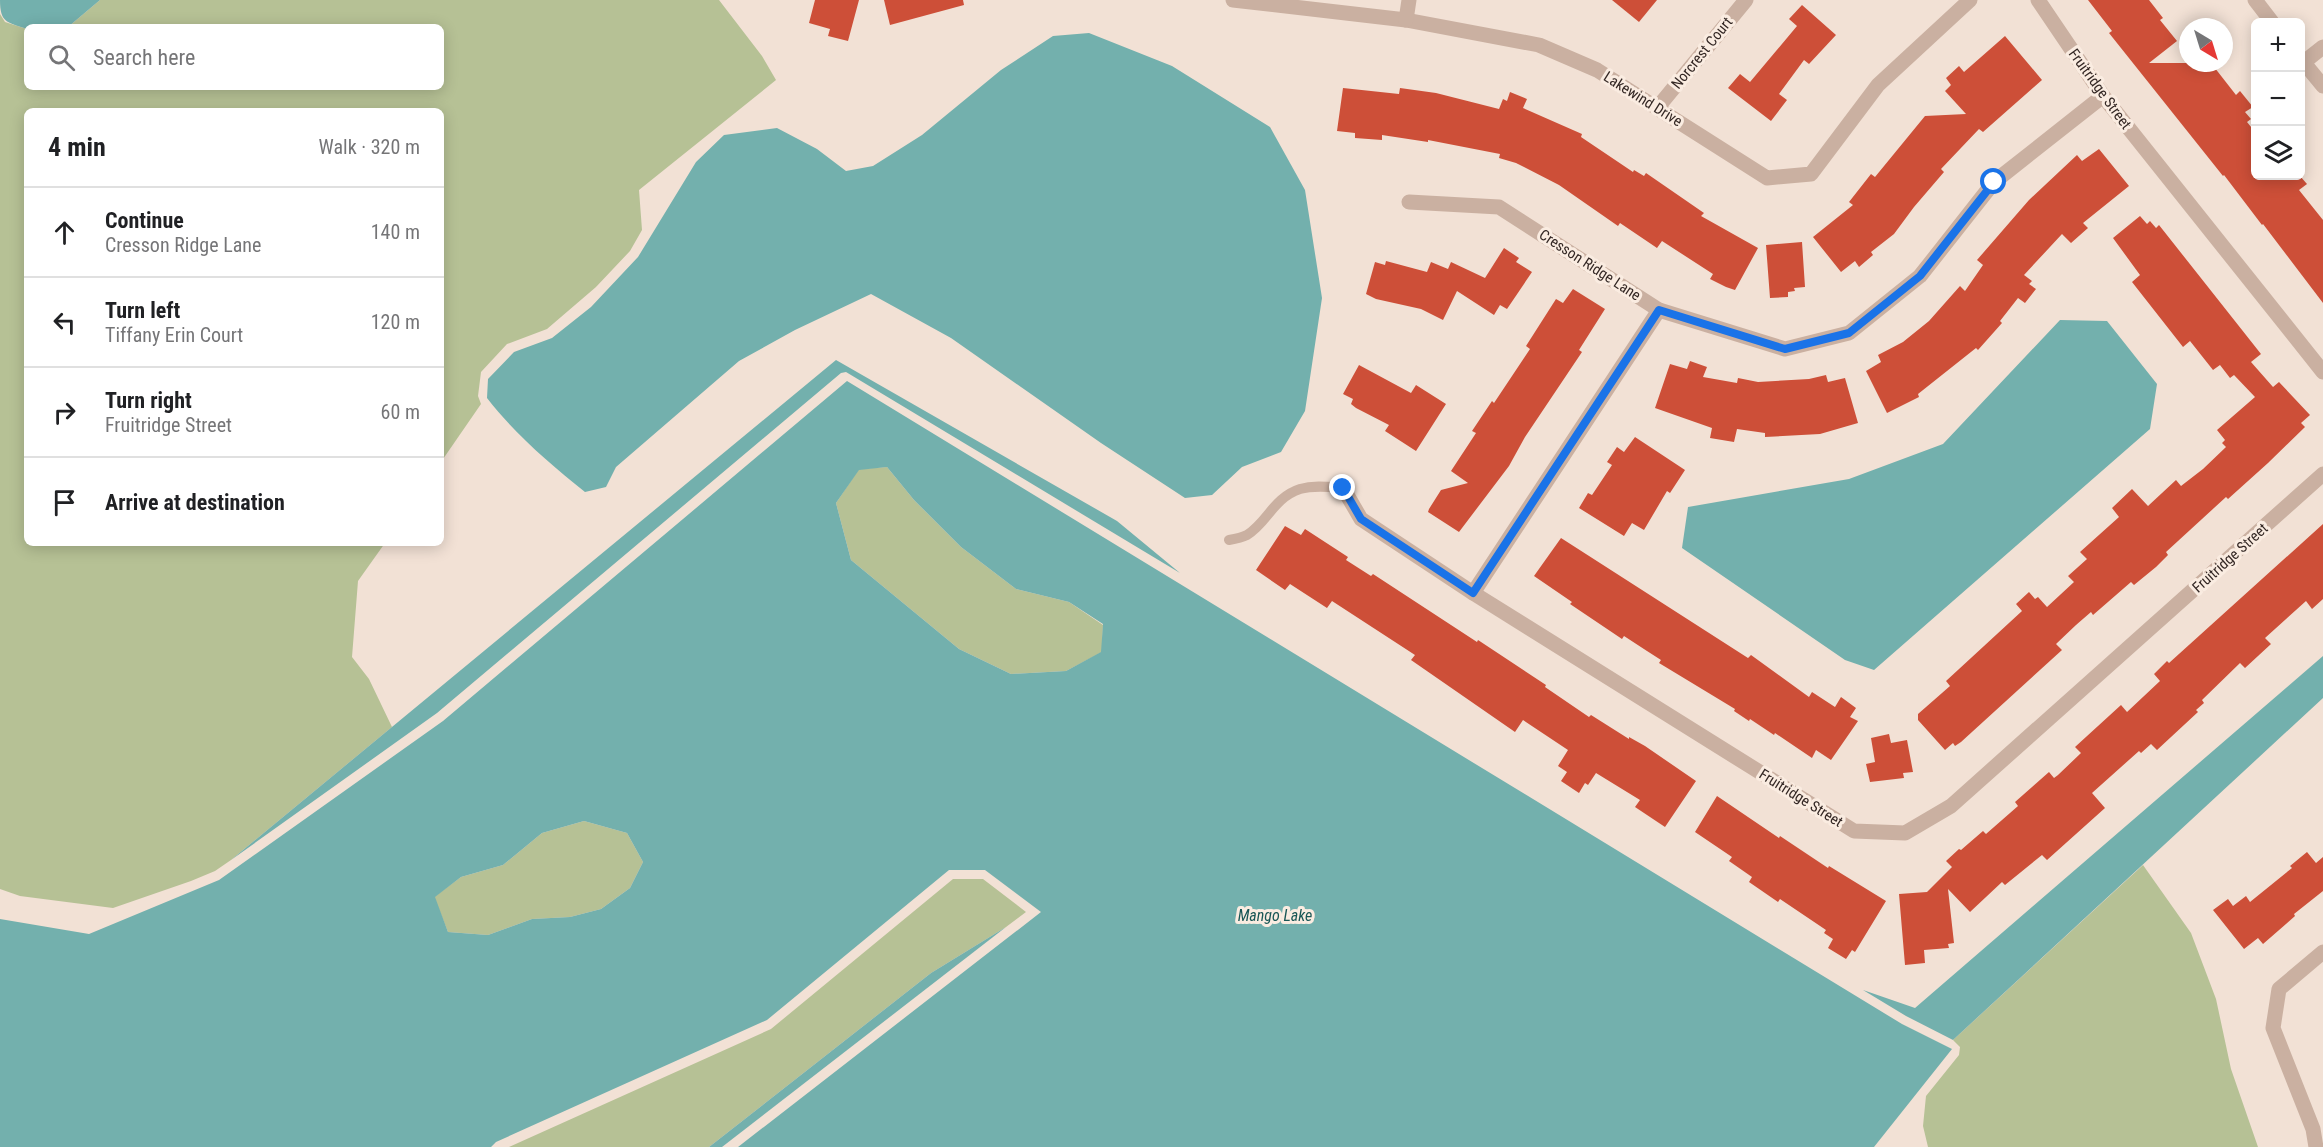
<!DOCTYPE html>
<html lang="en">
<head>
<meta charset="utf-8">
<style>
	body { margin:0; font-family:"Roboto Condensed",sans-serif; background:#f6f6f6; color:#202124 }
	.controls { position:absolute; right:18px; top:18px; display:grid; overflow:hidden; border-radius:9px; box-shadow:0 3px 15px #0003 }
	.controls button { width:54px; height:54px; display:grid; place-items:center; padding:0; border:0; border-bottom:2px solid #e0e0e0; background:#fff; color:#202124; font:30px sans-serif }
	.compass { position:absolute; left:2179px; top:18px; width:54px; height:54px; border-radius:50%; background:#fff; box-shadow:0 3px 15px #0003; rotate:142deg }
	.stop { position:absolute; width:18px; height:18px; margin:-14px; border:4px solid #1a73e8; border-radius:50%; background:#fff }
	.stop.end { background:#1a73e8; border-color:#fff; box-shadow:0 2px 6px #0008 }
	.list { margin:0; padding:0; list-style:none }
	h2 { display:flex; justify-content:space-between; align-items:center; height:78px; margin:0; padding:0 24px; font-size:26px }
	h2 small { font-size:20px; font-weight:400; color:#757577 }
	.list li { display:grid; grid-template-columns:39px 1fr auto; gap:18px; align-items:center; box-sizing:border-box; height:90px; padding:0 24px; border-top:2px solid #e0e0e0 }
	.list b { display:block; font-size:22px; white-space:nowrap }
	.list p { margin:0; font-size:20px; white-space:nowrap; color:#757577 }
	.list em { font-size:20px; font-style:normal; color:#757577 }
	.icon { flex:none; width:33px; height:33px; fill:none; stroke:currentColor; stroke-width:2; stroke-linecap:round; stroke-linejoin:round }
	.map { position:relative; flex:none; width:2323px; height:1147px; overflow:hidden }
	.search { position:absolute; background:#fff; box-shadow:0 3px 15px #0003; left:24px; top:24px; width:420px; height:66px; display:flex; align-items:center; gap:15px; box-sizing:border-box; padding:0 21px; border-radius:9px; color:#757577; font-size:22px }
	.panel { position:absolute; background:#fff; box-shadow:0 3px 15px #0003; left:24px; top:108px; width:420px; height:438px; border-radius:9px }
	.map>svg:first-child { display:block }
</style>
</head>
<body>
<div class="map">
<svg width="2323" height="1147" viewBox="0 0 2323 1147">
	<rect width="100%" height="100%" fill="#f2e1d5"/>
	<g fill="#b6c195">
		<path d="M100,0H719L762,56L776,80L639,190L642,230L630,251L596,287L547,329L507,344L481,372L478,396L481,404L441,462V111H27V543H385L358,581L352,657L369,679L392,727L231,860L215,871L191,881L113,908L20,896L0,889V14L5,22L27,29V87H441V27H68Z"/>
		<path d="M887,467L914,500L961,547L1016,589L1069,602L1103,625L1102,652L1066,671L1011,674L959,649L851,560L836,503L859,469Z"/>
		<path d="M584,821L627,833L643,862L630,888L601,909L570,917L532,919L488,935L448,932L434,897L461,877L503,865L542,833Z"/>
		<path d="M2143,865L2191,933L2216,999L2231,1069L2258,1147H1928L1923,1126L1926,1096L1959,1055L1960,1047L1953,1040Z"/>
		<path d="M953,879H983L1026,912L1006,927L931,973L709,1147H509L771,1029Z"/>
	</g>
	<g fill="#73b0ad" fill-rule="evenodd">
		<path d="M0,0H100L68,27H27V29C7,22 0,23 0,0Z"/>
		<path d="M1089,33L1172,66L1270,127L1305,190L1322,298L1305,411L1281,452L1242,467L1212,495L1185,498L1101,443L951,338L871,294L795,330L739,361L616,467L606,487L585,492C549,463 515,434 487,398L488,379L514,352L552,338L591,307L638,257L696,162L724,135L777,128L817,149L846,171L873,166L922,135L1001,70L1053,36Z"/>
		<path d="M2060,320L2107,321L2157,384L2150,429L1874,670L1845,660L1682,548L1688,507L1849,479L1943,444Z"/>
		<path d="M836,360L1117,521L1180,573L846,372L841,373L437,713L231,860Z"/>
		<path d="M847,381L1902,1024L1952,1049L1874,1147H738L1041,912L985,870H949L767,1020L496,1142L491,1147H0V919L89,934L219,880L443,721ZM887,467L914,500L961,547L1016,589L1069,602L1103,624L1101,652L1066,671L1011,674L959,649L851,560L836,503L859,470ZM584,821L627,833L643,862L630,888L601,909L570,917L532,919L488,935L448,932L435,897L461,877L503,865L542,833Z"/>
		<path d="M2323,656V698L1953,1040L1906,1016L1863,990L1915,1008Z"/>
		<path d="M1006,927L722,1147H709L931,973Z"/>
	</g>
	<g fill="#cd4f38">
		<path d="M815,0H859L848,41L828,36L830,29L809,23Z"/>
		<path d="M884,0H963L964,5L890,25Z"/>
		<path d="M1612,0H1657L1639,22Z"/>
		<path d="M2088,0H2149L2163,18L2160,20L2177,41L2149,63H2211L2236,95L2240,91L2253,107L2245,112L2251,119L2247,122L2256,133V176H2300L2307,184L2299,190L2323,220V303L2263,224L2262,225L2224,175L2223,176L2109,33L2112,31Z"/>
		<path d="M1802,5L1836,35L1809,64L1804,60L1779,94L1787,100L1771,121L1728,88L1740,74L1750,82L1797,26L1789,19Z"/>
		<path d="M2005,36L2042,80L1983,132L1979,129L1941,169L1944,172L1914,207L1894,234L1871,252L1873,255L1859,267L1855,261L1841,272L1813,237L1853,205L1849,202L1871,174L1875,177L1925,116L1966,114L1945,91L1951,85L1946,78L1959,66L1964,72Z"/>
		<path d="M1343,88L1399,94L1400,88L1436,93L1499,109L1503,99L1507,101L1510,92L1527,99L1523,108L1582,134L1581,137L1633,172L1634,170L1644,176L1646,173L1704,213L1701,216L1758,248L1735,290L1726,287L1710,279L1713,274L1662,241L1657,248L1620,223L1618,226L1559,185L1516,163L1499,158L1500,154L1428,140V142L1382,135V140L1355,138V133L1337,131Z"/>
		<path d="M2099,149L2129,186L2083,223L2088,228L2071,243L2062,234L2024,275L2032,281L2029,284L2036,289L2025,303L2018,298L2000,321L2002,323L1978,350L1976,348L1918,394L1919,397L1887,413L1866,371L1881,362L1878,355L1903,342L1929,321L1960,286L1965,291L1983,265L1977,260L2029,200L2077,155L2082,161Z"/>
		<path d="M2140,216L2147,224L2150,221L2156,228L2159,225L2261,354L2251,362L2273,387L2279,382L2310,415L2301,423L2305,427L2268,463L2228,499L2226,497L2166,552L2168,555L2156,567L2134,585L2131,582L2093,615L2091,612L2076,625L2056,644L2062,650L1961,742L1955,746L1953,743L1945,750L1918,720V714L1950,686L1946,681L2022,611L2016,604L2029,592L2035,599L2038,597L2047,607L2074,582L2068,576L2087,559L2080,552L2119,517L2112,508L2132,489L2148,506L2176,480L2181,486L2203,469L2226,447L2222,443L2225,440L2217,430L2255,397L2234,375L2230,378L2220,365L2213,370L2190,341L2183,347L2132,282L2140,275L2113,238Z"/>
		<path d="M1802,242L1805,287L1794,288L1795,291L1788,292V297L1770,298L1766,245Z"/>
		<path d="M1504,248L1519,258L1516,262L1532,272L1507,309L1500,305L1494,315L1457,291L1443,320L1421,309L1376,299L1366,294L1375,262L1385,265L1386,261L1427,272L1431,262L1448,269L1451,262L1485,278Z"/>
		<path d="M1573,289L1605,309L1579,350L1582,352L1525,437L1509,466L1459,532L1428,512L1429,509L1441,490L1468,483L1451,471L1476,433L1472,431L1492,401L1494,403L1530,349L1526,346L1556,299L1563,303Z"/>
		<path d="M1690,361L1707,367L1703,377L1737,383L1738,378L1758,382L1809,379L1826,375L1828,382L1845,378L1858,423L1820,434L1765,437V433L1737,429L1734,442L1710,438L1712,428L1655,408L1670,364L1687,369Z"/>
		<path d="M1359,365L1411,393L1416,385L1446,404L1416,451L1385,431L1389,425L1356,408L1351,404L1353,399L1343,394Z"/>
		<path d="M1635,437L1685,470L1670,493L1667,491L1644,530L1632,523L1624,536L1579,508L1588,493L1592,495L1612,465L1607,462L1617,447L1624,452Z"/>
		<path d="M2323,524V599L2312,609L2306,601L2265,638L2271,644L2245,668L2240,663L2202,700L2204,703L2196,710L2198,712L2157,750L2151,744L2141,753L2139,751L2092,793L2105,808L2047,860L2042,855L2005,885L2002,882L1970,912L1948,889L1954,943L1948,944L1949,948L1924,950L1925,963L1905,965L1899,894L1927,892L1952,867L1946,861L1959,849L1961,850L1983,831L1986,834L2018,806L2015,802L2049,772L2054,778L2058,775L2081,753L2075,747L2121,705L2127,712L2160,681L2154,674L2167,661L2169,663Z"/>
		<path d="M1285,526L1301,535L1305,529L1348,557L1346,560L1371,576L1373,574L1477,642L1478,640L1546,685L1545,687L1589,717L1591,715L1629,739V737L1645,746L1696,781L1665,827L1635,807L1640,800L1596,773L1588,785L1585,783L1579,793L1561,781L1567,772L1558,766L1568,750L1523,720L1515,732L1411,660L1415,655L1332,601L1327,608L1290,584L1285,590L1256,570Z"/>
		<path d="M1561,538L1748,658L1751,655L1809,697L1812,692L1835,707L1841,697L1856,708L1850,717L1858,721L1831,760L1816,750L1812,758L1775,733L1774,735L1750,719L1749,721L1734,711L1735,709L1659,663L1661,660L1647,651L1624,636L1622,639L1570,604L1572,602L1534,576Z"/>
		<path d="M1889,734L1891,743L1907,740L1913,772L1903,773L1904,778L1870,782L1866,764L1875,762L1871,738Z"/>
		<path d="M1717,796L1779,838L1780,836L1828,868L1829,866L1886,901L1855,952L1852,950L1846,959L1828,948L1833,939L1824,933L1826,930L1780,899L1778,902L1749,882L1752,877L1729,861L1732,857L1695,832Z"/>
		<path d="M2307,852L2316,863L2323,857V891L2294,914L2295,916L2263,944L2258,938L2244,949L2213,910L2228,899L2233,906L2246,896L2250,902L2292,868L2290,866Z"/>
	</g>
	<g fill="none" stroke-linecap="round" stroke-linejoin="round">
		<path stroke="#cab0a1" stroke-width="10" d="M1229,540C1235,539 1241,538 1247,535C1268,522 1273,498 1300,489C1314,485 1329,487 1343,488"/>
		<g stroke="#cab0a1" stroke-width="15">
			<path d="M1233,0L1406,20L1539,45L1597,70L1767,178L1811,174L1878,85L1970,0"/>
			<path d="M2038,0L2103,96L2323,372"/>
			<path d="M1406,20L1409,0"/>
			<path d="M2304,62L2323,47"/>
			<path d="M1658,107L1746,0"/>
			<path d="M1409,202L1499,207L1659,310L1785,349L1849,333L1920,276L1994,182L2103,96"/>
			<path d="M1343,488L1361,519L1473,593L1854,831L1905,833L1951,806L2323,474"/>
			<path d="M1473,593L1659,310"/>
			<path d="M2316,1147L2313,1129L2273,1028L2279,989L2323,952"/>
		</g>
		<g stroke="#cab0a1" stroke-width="15">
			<path d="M2255,0L2272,22"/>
			<path d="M2300,58L2323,86"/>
		</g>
	</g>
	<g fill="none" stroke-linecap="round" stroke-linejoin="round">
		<path stroke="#1a73e8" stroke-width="8" d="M1343,488L1361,519L1473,593L1659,310L1785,349L1849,333L1920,276L1994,182"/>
	</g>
	<g text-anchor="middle" stroke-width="6" stroke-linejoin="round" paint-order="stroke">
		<g font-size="15" fill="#332724" stroke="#faece1">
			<text transform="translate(1702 53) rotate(-51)" y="5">Norcrest Court</text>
			<text transform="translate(2100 89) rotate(54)" y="5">Fruitridge Street</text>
			<text transform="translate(1643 99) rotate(32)" y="5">Lakewind Drive</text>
			<text transform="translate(1590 265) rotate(33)" y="5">Cresson Ridge Lane</text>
			<text transform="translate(2230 558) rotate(-42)" y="5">Fruitridge Street</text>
			<text transform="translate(1801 798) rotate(32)" y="5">Fruitridge Street</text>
		</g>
		<g font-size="16" font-style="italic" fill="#185655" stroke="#faece1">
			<text x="1275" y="921">Mango Lake</text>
		</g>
	</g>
</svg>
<div class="controls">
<button>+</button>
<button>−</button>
<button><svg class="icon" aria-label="layers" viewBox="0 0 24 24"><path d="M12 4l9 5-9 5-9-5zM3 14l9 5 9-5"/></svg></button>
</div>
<svg class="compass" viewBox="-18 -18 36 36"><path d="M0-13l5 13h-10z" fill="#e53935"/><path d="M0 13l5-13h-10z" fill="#757577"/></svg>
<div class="stop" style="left:1994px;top:182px"></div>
<div class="stop end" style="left:1343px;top:488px"></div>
<div class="search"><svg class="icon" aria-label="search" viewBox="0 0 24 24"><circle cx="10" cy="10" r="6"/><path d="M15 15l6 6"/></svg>Search here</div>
<section class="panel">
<h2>4 min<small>Walk · 320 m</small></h2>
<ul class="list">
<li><svg class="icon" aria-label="ahead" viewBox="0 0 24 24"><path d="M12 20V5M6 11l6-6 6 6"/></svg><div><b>Continue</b><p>Cresson Ridge Lane</p></div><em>140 m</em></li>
<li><svg class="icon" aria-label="left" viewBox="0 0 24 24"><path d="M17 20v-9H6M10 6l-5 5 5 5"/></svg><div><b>Turn left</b><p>Tiffany Erin Court</p></div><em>120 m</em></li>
<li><svg class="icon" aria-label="right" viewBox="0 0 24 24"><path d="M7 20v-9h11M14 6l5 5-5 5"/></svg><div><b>Turn right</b><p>Fruitridge Street</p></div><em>60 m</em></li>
<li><svg class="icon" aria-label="arrive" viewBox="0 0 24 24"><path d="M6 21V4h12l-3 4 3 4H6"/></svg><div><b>Arrive at destination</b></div></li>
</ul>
</section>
</div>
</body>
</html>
